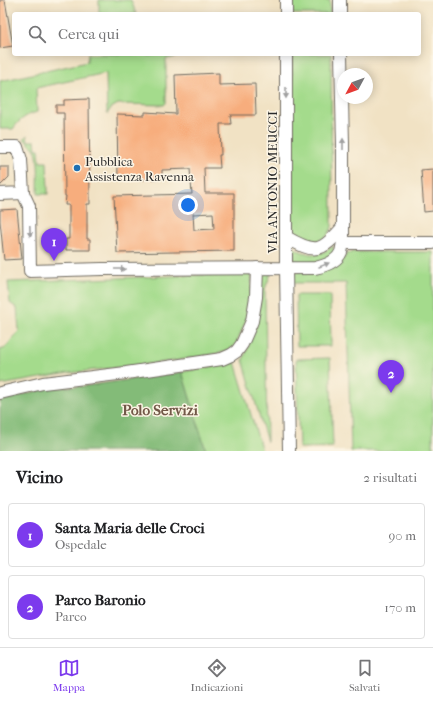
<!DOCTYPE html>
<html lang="it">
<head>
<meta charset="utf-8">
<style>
	body { margin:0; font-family:"IM FELL French Canon",serif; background:#f2f2f2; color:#202124 }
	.compass { position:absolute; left:337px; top:68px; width:36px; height:36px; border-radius:50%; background:#fff; box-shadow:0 2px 10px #0003; rotate:229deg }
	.you { position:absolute; left:188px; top:205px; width:14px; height:14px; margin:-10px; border:3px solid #fff; border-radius:50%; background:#1a73e8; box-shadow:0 0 0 6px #1a73e833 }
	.badge { display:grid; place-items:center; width:26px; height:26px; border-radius:50%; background:#7c3aed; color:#fff; font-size:13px; font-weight:700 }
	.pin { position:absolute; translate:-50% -33px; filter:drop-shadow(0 1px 2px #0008) }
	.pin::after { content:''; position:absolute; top:21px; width:14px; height:12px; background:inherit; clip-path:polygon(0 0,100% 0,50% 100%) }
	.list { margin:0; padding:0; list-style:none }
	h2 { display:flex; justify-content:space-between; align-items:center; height:52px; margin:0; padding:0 16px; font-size:17px }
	h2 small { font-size:13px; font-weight:400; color:#757577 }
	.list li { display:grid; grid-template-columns:26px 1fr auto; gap:12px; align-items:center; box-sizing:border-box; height:64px; margin:0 8px 8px; padding:0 8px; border:1px solid #e0e0e0; border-radius:4px }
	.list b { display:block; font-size:15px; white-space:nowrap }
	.list p { margin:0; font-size:13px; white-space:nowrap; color:#757577 }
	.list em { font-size:13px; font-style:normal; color:#757577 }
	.icon { flex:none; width:22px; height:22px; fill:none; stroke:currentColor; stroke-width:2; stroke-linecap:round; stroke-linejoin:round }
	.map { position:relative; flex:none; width:433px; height:451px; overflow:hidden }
	.search { position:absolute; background:#fff; box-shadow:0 2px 10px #0003; left:12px; right:12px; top:12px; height:44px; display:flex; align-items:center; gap:10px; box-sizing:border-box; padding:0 14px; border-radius:4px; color:#757577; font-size:15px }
	.sheet { height:196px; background:#fff }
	nav { display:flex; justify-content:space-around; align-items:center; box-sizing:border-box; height:56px; border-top:1px solid #e0e0e0; background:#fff; font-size:11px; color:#757577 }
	nav a { display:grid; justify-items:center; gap:2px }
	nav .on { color:#7c3aed }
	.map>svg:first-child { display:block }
</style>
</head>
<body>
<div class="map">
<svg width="433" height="451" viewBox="0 0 433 451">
	<rect width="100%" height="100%" fill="#fcf5e5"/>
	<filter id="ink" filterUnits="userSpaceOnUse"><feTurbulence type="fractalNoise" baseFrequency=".025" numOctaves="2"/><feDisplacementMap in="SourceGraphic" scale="8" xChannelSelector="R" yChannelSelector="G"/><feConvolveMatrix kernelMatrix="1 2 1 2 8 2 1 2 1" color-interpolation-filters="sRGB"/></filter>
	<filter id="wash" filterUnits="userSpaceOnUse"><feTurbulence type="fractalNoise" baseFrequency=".012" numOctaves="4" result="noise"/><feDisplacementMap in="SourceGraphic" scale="16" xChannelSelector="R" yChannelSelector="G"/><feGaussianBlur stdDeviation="0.9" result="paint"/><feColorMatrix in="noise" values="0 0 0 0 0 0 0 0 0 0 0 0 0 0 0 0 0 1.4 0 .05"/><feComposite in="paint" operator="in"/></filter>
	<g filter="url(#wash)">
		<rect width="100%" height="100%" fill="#f1e2c4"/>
		<g fill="#a4db8c" stroke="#68835c">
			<path d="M99,0H131L136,14H99Z"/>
			<rect x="292" y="0" width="38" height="14"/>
			<path d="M88,54H148V56L157,54H191L166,59V103L164,105L118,104L111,108L107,114L106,73L36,88L37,112C26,115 19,120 13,129H0V81L87,62Z"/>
			<path d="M292,54H331L332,227C330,231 329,235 325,238C319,241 309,243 303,241C298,239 295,236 292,233Z"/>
			<path d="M27,135L28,141H35L36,149H39L40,162H47L48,194H38C38,184 40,155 34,148C31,145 27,142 24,139Z"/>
			<path d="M333,246L334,251C332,253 331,255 330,257C321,265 305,262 294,261L293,247C308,256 319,257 333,246Z"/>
			<path d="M353,252H433V451H351L346,283H291V273L343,259L347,254Z"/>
			<path d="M271,271L270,276L265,289L267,442L243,360L256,327L260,304L259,272Z"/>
			<path d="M252,273L251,302L248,316L235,346L225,352L174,361L69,373L0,385V349H4L19,331L17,308L10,303L8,282Z"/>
			<path d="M296,295H330L331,346H297Z"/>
			<path d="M330,358L333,447L299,448L296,359Z"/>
			<path d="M235,362L262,451H206L182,372Z"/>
		</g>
		<path fill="#83bb78" stroke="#577352" d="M182,372L206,451H0V401L47,388L85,386Z"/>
		<g id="blocks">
			<g fill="#f7ad7d" fill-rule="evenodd">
				<path d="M0,0H5L13,46L0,48Z"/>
				<path d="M219,73V85L255,84L256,115H230L231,124H220L221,155H219L220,168H204L205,193H234V251L117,253L114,196L192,194L190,169L162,170V179L136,180L118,179L117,114L145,115V112L176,114L175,75ZM213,213L214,229L194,230L193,214Z"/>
				<path d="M89,99L90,204H87V239H90V250H66V239H69V205H65L66,196H65L64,113H56V105H64V100Z"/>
				<path d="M0,167H9V177L0,186Z"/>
				<path d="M433,169V211L424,212L421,170Z"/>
				<path d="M17,209L22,259L4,260L0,221V210Z"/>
			</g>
		</g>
	</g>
	<g filter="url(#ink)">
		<use href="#blocks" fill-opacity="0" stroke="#706b61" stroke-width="1"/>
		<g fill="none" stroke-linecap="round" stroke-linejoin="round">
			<g stroke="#706b61" stroke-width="14">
				<g id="minor">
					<path d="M286,0V14"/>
					<path d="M340,0V14"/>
					<path d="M286,54V268L289,451"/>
					<path d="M0,147H17L21,160L23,193L0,194"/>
					<path d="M23,193L29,206L30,271L102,269L315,268C324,266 337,262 341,252C342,249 342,246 343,243V144L341,54"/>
					<path d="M286,237C315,254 321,253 343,227"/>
					<path d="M343,243H433"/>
					<path d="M0,393L43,383L126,373L222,359L231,355L237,351L242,344L252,321L256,297L257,268"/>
				</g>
			</g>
			<use href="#minor" stroke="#fff" stroke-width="12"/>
		</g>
		<defs><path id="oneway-solid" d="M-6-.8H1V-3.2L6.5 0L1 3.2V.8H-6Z"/></defs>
		<g fill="#a0a0a0">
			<use href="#oneway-solid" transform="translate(286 93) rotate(90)"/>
			<use href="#oneway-solid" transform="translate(343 144) rotate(-90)"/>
			<use href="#oneway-solid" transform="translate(30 231) rotate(88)"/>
			<use href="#oneway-solid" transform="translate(324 265) rotate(-22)"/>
			<use href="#oneway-solid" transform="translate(120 269)"/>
		</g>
	</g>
	<circle fill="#1f6fb2" stroke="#fcf5e5" stroke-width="1.5" cx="77" cy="168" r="4"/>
	<g text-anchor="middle" stroke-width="3" stroke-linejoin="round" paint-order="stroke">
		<g font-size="13" fill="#2b2b2b" stroke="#fcf5e5" text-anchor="start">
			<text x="85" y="166">Pubblica<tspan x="85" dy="15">Assistenza Ravenna</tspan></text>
		</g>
		<g font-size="13" fill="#2b2b2b" stroke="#fcf5e5">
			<text transform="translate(272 182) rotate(-90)" y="5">VIA ANTONIO MEUCCI</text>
		</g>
		<g font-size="15" font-weight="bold" fill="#725848" stroke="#fcf5e5">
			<text x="160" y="415">Polo Servizi</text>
		</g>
	</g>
</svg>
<svg class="compass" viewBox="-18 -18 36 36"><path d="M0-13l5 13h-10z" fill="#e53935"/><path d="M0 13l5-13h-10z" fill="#757577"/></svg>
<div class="you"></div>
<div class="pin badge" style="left:54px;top:261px">1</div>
<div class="pin badge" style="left:391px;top:393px">2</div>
<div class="search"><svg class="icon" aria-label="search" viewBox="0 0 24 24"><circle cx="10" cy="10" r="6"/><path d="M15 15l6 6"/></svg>Cerca qui</div>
</div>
<section class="sheet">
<h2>Vicino<small>2 risultati</small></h2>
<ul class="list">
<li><span class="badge">1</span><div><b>Santa Maria delle Croci</b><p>Ospedale</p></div><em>90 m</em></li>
<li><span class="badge">2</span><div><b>Parco Baronio</b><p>Parco</p></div><em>170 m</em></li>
</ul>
</section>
<nav>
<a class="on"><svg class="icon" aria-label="map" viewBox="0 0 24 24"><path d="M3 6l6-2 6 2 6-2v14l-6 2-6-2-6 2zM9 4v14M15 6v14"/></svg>Mappa</a>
<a><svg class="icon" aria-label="directions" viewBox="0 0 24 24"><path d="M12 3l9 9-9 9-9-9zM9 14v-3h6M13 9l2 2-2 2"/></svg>Indicazioni</a>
<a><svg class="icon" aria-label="saved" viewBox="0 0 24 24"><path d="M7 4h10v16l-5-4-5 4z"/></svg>Salvati</a>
</nav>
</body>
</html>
